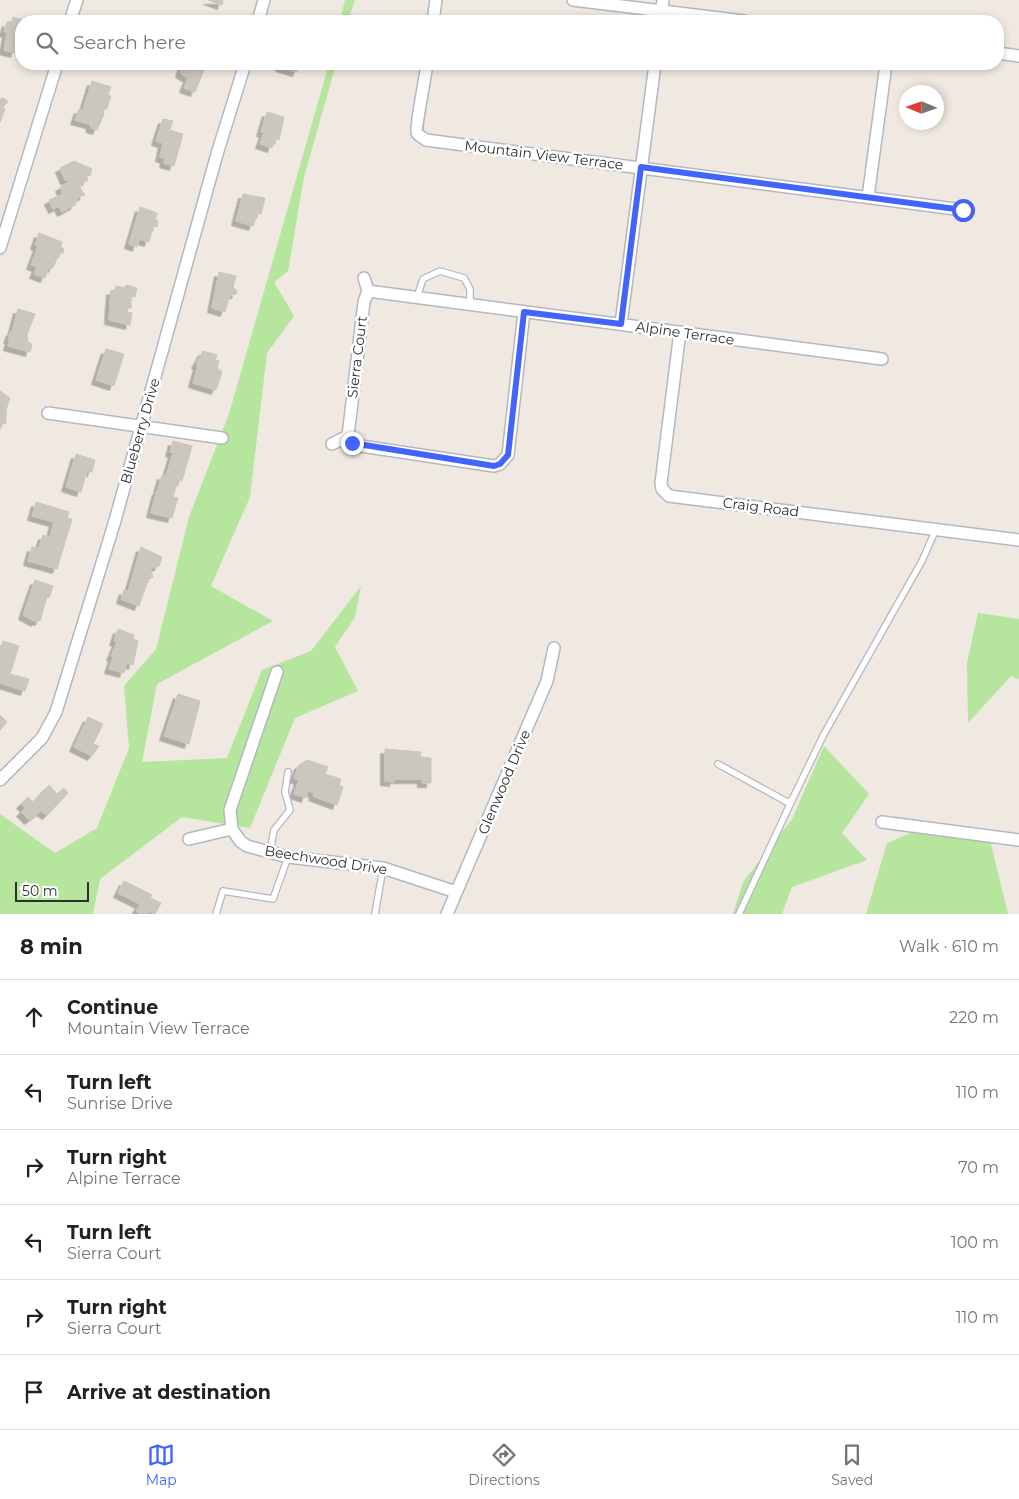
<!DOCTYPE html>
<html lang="en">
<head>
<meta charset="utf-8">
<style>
	body { margin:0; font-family:Montserrat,sans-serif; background:#f2f2f2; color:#202124 }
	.compass { position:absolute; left:899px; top:85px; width:45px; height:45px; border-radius:50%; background:#fff; box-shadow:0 2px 8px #0003; rotate:272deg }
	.scale { position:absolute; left:15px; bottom:12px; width:74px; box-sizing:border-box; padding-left:5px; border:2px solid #2e2e2e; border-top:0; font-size:14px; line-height:18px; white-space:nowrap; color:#2e2e2e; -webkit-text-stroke:4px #fff; paint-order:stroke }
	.stop { position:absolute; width:15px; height:15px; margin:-11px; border:4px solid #4264fb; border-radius:50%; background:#fff }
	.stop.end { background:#4264fb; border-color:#fff; box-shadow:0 1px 5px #0008 }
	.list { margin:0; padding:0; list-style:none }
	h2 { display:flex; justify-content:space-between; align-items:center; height:65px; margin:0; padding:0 20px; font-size:21px }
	h2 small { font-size:16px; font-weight:400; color:#757577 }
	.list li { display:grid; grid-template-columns:32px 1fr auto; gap:15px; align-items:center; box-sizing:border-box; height:75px; padding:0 20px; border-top:1px solid #e0e0e0 }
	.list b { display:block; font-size:19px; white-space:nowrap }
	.list p { margin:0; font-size:16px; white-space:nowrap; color:#757577 }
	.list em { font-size:16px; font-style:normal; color:#757577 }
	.icon { flex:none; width:28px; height:28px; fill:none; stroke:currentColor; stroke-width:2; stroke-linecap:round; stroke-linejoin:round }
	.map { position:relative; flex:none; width:1019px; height:914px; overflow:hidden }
	.search { position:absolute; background:#fff; box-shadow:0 2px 8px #0003; left:15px; right:15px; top:15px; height:55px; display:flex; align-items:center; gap:12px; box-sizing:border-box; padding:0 18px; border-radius:20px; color:#757577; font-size:19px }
	.sheet { height:515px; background:#fff }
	nav { display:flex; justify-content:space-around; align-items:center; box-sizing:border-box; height:70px; border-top:1px solid #e0e0e0; background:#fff; font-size:14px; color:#757577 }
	nav a { display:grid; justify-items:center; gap:2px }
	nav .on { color:#4264fb }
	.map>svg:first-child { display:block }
</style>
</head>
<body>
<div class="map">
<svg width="1019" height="914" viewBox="0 0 1019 914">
	<defs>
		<filter id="shadow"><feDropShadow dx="-4.5" dy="4.5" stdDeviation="0" flood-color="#0004"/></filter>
	</defs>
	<rect width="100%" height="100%" fill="#efe9e1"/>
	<g fill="#b6e59e">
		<path d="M345,0H355L348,21H340Z"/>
		<path d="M329,64H336L304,177L288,271L274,282L294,316L267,353L250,497L211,586L273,621L157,684L142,762L227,758L262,670L311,651L361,586L355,617L335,647L358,691L295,718L250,828L182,817L100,879L93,914H0V814L55,853L97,828L129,748L124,686L156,649L189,517L229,414Z"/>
		<path d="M978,613L1019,619V679L1011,676L968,723L967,663Z"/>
		<path d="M824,746L869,794L842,833L867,860L792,887L782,914H733L743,882L792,819Z"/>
		<path d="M921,829L989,836L1008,914H866L887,843Z"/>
	</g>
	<g fill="#cbc7bf" stroke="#cbc5ba" filter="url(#shadow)">
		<path d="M208,0H223L222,5Z"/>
		<path d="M116,15L125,18L124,21H114Z"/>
		<path d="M13,17L27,21H21V47L17,46L15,53L4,50L7,33L4,32L7,22L11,24Z"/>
		<path d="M183,64H206L195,92L184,88L188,78L180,73Z"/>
		<path d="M281,64H300L297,72L280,67Z"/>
		<path d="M92,81L111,87L108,95L111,96L107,109L103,108L104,114L97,130L91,128L90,124L75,120L79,109L83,110Z"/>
		<path d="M4,98L8,102L4,106L3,108L5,109L0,122V99Z"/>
		<path d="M267,112L284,117L279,140L275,138L272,148L260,144L264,133L261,132Z"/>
		<path d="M163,119L173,121L170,130L183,134L174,166L164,163L165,159L160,157L163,143L156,141Z"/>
		<path d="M74,161L92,169L90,176L85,174L88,180L82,183L80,188L85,195L77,198L75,205L62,212L59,206L53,209L49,200L63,194L60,187L70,181L65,180L60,168Z"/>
		<path d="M243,194L265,198L261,214L258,213L253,226L236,221Z"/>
		<path d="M140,207L157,213L155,220L158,221L157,227L153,226L149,242L139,239L137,247L129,244Z"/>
		<path d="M39,233L62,242L61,247L64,249L63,253H59L53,268L49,267L45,278L34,274L37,267L31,265L38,246L35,245Z"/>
		<path d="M219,272L236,276L233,287L237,291L236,294L230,295L225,312L212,308Z"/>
		<path d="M126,285L137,288L135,297L131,296V308H128L127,312L132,313L130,325L109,320L111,290L115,291L116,286L125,288Z"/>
		<path d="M18,309L35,314L26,337H28L27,342L32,344L30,352L8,346L10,339H8L11,331L12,332Z"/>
		<path d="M106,349L124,354L114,386L96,380Z"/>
		<path d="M203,351L217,355L215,360L219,361L217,368L222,372L216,390L193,383L198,365L196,364Z"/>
		<path d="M0,391L10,398L6,410V423L2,424L0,429Z"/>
		<path d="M173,441L192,446L182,481L178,480L173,497L178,498L172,518L151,513L157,490L162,492L158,489L162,475L166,476L173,453L170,452Z"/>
		<path d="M76,454L95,460L92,472L87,471L81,492L66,487Z"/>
		<path d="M36,502L69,512L67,518L72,519L57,569L28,561L32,547L45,551L39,548L43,535L50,537L54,522L32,516Z"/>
		<path d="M141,547L162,557L159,566L150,569L153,577L148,580L139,606L121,599L124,590L128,592Z"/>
		<path d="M35,580L53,586L49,598L47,597L40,621L37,620L36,622L23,615Z"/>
		<path d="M118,629L134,635L133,639L138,641L133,665L127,663L124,673L109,669L113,657L111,656L117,642L114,641Z"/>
		<path d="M3,641L19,646L10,674L29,679L25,691L0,683V650Z"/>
		<path d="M178,694L200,701L189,744L164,736Z"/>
		<path d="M0,715L7,722L0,730Z"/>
		<path d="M88,717L103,724L93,744L99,746L92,756L74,747Z"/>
		<path d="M385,749L421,752L420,757L431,758V783H422V779H394V782L385,781Z"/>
		<path d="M307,760L328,767L325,774L341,779L339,785L343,787L337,805L313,796L314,793L308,790L306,798L294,794L299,780L294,778L299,765Z"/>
		<path d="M49,785L57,794L64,788L68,793L47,815L41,811L29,820L21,812L25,808L21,804L28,797L33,802Z"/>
		<path d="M124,881L152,895L150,898L161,903L155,914L148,911L147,914H141L136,911L140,904L118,893Z"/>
	</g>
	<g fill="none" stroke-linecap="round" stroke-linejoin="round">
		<g stroke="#b4b7c1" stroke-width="8">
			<g id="lane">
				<path d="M417,297L423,279L440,271L464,278L470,289V304"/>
				<path d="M718,764L787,802L792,800L824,734L922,561L936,529"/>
				<path d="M270,852L274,830L290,810L285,792L288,772"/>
				<path d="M216,914L223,891L273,899L288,857"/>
				<path d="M375,914L383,868"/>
				<path d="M739,914L792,800"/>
			</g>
		</g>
		<g stroke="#b4b7c1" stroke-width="14">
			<g id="street">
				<path d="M573,0L744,21"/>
				<path d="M70,21L77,0"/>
				<path d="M258,21L264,0"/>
				<path d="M433,21L436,0"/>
				<path d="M660,21L663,0"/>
				<path d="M998,53L1019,56"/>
				<path d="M427,64C426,73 415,130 417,133C419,136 424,138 426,140L963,210"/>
				<path d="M868,197L886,64"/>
				<path d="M0,248L57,64"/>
				<path d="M368,291L882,359"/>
				<path d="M621,324L655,64"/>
				<path d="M680,332L661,483L662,489L669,496L1019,540"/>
				<path d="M48,413L222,438"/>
				<path d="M348,436L353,443L361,446L494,466L500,464L508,455L524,312"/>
				<path d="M332,444L348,436L364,302L368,291L364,278"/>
				<path d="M277,672L230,810L232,829L240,841L247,846L288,857L383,868L456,892"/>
				<path d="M0,780L42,738L56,712L114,524L217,154L245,64"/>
				<path d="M882,822L1019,840"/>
				<path d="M189,839L232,829"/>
				<path d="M447,914L547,681L554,648"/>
			</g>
		</g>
		<use href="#lane" stroke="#fff" stroke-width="5.5"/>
		<use href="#street" stroke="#fff" stroke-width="11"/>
	</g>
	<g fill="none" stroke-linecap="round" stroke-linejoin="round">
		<path stroke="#4264fb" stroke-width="6" d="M352,443L494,466L500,464L508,455L524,312L621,324L641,167L963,210"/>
	</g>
	<g text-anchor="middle" stroke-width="5" stroke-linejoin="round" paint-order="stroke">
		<g font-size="14" fill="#2e2e2e" stroke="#fff">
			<text transform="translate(544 155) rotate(7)" y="5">Mountain View Terrace</text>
			<text transform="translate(685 333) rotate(8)" y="5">Alpine Terrace</text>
			<text transform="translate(357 357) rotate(-83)" y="5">Sierra Court</text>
			<text transform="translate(140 431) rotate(-74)" y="5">Blueberry Drive</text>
			<text transform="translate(761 507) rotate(7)" y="5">Craig Road</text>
			<text transform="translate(504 782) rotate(-67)" y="5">Glenwood Drive</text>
			<text transform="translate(326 860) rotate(9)" y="5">Beechwood Drive</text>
		</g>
	</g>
</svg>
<svg class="compass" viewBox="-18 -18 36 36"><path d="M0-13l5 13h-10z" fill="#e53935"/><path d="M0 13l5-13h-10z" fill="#757577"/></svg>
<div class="scale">50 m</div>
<div class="stop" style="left:963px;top:210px"></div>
<div class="stop end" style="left:352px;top:443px"></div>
<div class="search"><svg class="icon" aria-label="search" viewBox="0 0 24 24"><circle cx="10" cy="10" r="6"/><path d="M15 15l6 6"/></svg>Search here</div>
</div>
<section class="sheet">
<h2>8 min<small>Walk · 610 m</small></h2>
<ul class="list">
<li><svg class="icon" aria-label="ahead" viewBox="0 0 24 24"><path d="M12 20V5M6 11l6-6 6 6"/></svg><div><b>Continue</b><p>Mountain View Terrace</p></div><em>220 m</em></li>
<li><svg class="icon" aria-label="left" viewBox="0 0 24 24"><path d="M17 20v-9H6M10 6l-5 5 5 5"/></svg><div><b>Turn left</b><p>Sunrise Drive</p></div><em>110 m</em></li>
<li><svg class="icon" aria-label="right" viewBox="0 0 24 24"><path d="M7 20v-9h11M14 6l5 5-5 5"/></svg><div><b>Turn right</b><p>Alpine Terrace</p></div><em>70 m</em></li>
<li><svg class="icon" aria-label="left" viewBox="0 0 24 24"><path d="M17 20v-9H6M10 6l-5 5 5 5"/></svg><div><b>Turn left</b><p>Sierra Court</p></div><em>100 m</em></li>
<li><svg class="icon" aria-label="right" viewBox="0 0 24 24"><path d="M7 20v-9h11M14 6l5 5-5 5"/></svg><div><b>Turn right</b><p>Sierra Court</p></div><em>110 m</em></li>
<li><svg class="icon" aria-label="arrive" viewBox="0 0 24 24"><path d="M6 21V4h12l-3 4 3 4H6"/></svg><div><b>Arrive at destination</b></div></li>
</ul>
</section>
<nav>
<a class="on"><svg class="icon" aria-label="map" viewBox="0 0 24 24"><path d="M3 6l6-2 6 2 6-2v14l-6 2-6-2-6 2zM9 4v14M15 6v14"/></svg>Map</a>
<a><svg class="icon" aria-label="directions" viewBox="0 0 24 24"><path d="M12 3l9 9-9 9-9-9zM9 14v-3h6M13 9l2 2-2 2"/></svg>Directions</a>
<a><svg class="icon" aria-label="saved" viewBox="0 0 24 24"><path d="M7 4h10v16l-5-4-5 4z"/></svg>Saved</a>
</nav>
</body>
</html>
